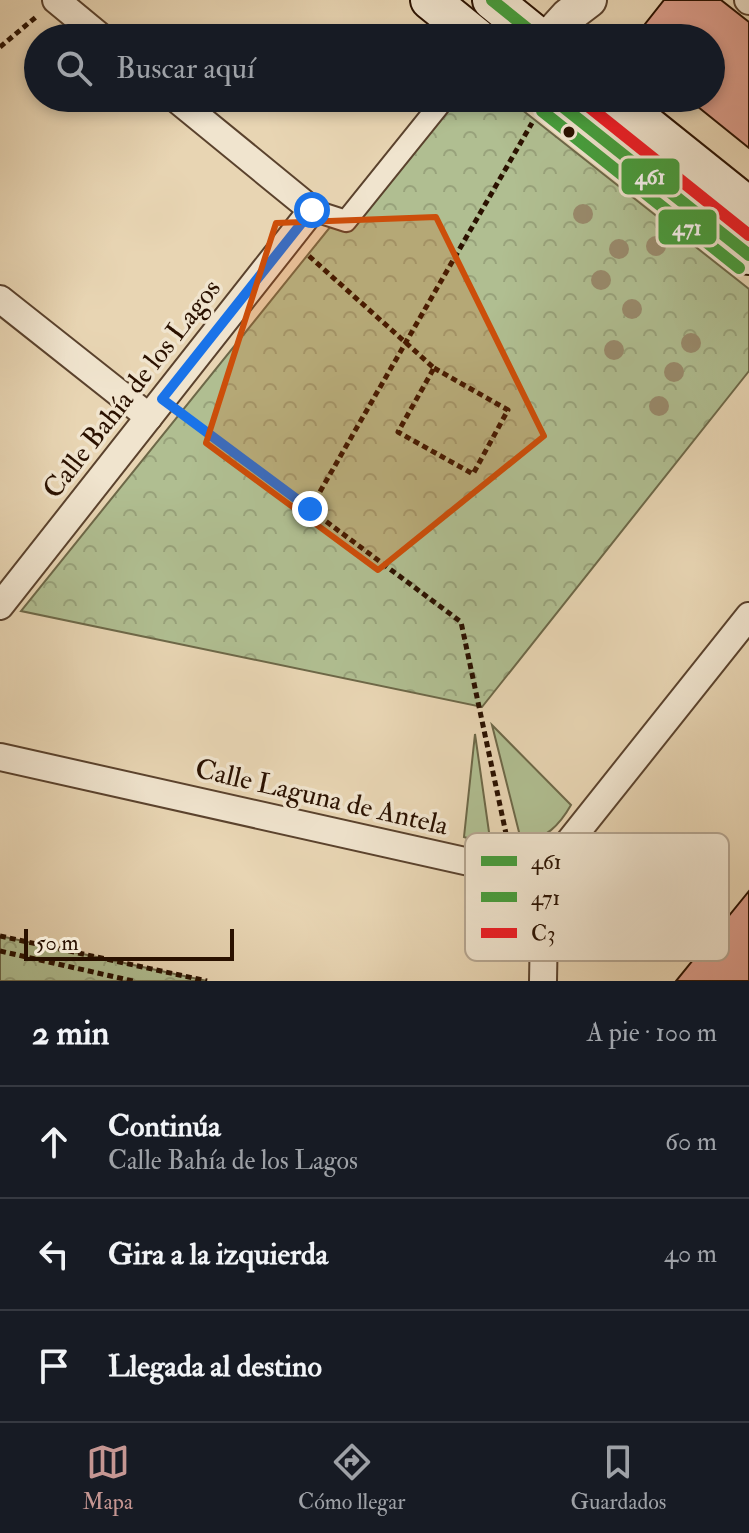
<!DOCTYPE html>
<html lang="es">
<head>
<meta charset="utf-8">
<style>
	body { margin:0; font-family:"IM FELL Double Pica",serif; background:#242831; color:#f1f3f6 }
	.scale { position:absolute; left:24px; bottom:20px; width:210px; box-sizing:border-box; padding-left:8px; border:4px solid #2a1100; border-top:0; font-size:22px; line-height:28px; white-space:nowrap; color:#2a1100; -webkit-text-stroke:6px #f0e4ce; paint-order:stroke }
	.stop { position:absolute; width:24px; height:24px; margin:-18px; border:6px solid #1a73e8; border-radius:50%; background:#fff }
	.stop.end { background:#1a73e8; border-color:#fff; box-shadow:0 2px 8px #0008 }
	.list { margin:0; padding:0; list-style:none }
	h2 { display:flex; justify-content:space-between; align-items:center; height:104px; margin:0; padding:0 32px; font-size:34px }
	h2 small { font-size:26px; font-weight:400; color:#9ea1a6 }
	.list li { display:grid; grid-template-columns:52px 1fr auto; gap:24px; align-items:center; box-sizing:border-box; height:112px; padding:0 32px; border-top:2px solid #363941 }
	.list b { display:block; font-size:30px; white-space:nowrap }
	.list p { margin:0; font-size:26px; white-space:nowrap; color:#9ea1a6 }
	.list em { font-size:26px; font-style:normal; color:#9ea1a6 }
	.icon { flex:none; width:44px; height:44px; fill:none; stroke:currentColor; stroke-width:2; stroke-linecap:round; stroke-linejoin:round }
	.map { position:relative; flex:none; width:749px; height:981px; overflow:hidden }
	.search { position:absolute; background:#171b24; box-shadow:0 4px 12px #0003; left:24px; right:24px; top:24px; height:88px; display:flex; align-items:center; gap:20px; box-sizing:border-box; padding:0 28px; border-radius:44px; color:#9ea1a6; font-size:30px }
	.sheet { height:440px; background:#171b24 }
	nav { display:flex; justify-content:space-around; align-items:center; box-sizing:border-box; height:112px; border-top:2px solid #363941; background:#171b24; font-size:22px; color:#9ea1a6 }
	nav a { display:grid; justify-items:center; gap:4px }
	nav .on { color:#c59692 }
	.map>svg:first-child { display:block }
</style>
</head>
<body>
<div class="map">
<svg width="749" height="981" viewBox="0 0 749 981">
	<defs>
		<pattern id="park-crowns" width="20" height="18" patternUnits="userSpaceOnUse" patternTransform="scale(2)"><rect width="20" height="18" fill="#b0be91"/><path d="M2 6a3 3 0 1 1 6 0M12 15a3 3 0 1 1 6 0" fill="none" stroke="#98a27b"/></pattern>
	</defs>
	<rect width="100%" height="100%" fill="#e8d5b3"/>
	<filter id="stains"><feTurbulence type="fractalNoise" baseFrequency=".0025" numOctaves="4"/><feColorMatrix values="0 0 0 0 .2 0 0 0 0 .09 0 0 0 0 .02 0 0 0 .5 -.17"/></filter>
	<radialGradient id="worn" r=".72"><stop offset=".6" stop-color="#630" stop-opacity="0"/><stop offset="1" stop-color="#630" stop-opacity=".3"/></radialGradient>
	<g fill="#b0be91" stroke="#6d6848" stroke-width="2">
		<path d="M492,725L571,805C559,826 546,838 522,844Z"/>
		<path d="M475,734L491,846L464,837Z"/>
	</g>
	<g fill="url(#park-crowns)" stroke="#6d6848" stroke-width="2">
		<path d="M454,98H507L749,289V371L482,707L21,611L339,216Z"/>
		<path d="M0,936L207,981H0Z"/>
	</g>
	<g fill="#dd9e8c" stroke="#2a1100" stroke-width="2">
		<path d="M664,0H721L749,22V148L687,98H711V38H634Z"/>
		<path d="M749,891V981H676Z"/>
	</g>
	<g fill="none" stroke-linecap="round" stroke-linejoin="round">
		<g stroke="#5a422d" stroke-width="24">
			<path id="pedestrian" d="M312,210L346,221L445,98"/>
		</g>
		<g stroke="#5a422d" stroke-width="30">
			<g id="minor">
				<path d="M56,0L102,38"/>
				<path d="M748,0L749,1"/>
				<path d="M0,299L149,417"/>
				<path d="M0,606L312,210L175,98"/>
				<path d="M0,757L514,872H545L749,616"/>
				<path d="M543,981L545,872"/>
			</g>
		</g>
		<g stroke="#5a422d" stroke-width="38">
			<path id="tertiary" d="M548,38L568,16L589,0"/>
		</g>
		<g stroke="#2a1100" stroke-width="42">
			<g id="secondary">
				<path d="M430,0L477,38"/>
				<path d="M492,0L539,38"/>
				<path d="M552,98L749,255"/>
				<path d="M613,98L749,207"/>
			</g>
		</g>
		<g stroke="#2a1100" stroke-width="5" stroke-dasharray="6 4" stroke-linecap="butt">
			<path d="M0,47L36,17"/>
			<path d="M309,256L434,368"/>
			<path d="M434,368L508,410L473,474L398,432Z"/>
			<path d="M182,414L461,622L508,843"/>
			<path d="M310,509L532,123"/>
			<path d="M0,936L207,981"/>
			<path d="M0,951L133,981"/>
		</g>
		<use href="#pedestrian" stroke="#f0e4ce" stroke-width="20"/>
		<use href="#minor" stroke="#f0e4ce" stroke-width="26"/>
		<use href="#tertiary" stroke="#f0e4ce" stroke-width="34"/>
		<use href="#secondary" stroke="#f0e4ce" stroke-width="38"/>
		<g stroke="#f0e4ce" stroke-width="18">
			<g id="bus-1">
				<path d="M492,0L539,38"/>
				<path d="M552,98L749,255"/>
			</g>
		</g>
		<g stroke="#f0e4ce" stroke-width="18">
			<path id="bus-2" d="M542,111L739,268"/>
		</g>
		<g stroke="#f0e4ce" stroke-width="18">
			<path id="bus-3" d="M578,98L749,235"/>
		</g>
		<use href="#bus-1" stroke="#459e3c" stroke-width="12"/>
		<use href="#bus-2" stroke="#459e3c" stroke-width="12"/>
		<use href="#bus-3" stroke="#ee1c25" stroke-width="12"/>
	</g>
	<g fill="#998b6d">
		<circle cx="583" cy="214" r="10"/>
		<circle cx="656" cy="246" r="10"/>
		<circle cx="619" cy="249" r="10"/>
		<circle cx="601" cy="280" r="10"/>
		<circle cx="632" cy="309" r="10"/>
		<circle cx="691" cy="343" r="10"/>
		<circle cx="614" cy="350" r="10"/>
		<circle cx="674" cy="372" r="10"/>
		<circle cx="659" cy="406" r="10"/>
	</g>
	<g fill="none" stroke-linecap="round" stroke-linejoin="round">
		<path stroke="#1a73e8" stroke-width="10" d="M310,509L162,399L312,210"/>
	</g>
	<path fill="#cc4e0a" fill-opacity="0.2" stroke="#cc4e0a" stroke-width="6" stroke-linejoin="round" d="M436,217L544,436L378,570L206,443L276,223Z"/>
	<circle fill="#2a1100" stroke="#f0e4ce" stroke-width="3" cx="569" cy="132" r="7"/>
	<g text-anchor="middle" stroke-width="7" stroke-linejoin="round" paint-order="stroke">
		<g font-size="28" fill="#2a1100" stroke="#f0e4ce">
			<text transform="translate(131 388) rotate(-52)" y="10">Calle Bahía de los Lagos</text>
			<text transform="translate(322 796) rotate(13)" y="10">Calle Laguna de Antela</text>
		</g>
	</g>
	<rect x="465" y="833" width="264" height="128" rx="12" fill="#f0e4ce" stroke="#b5a590" stroke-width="2"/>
	<rect x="481" y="856" width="36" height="10" fill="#459e3c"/>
	<rect x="481" y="892" width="36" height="10" fill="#459e3c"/>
	<rect x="481" y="928" width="36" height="10" fill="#ee1c25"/>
	<g font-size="22" fill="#2a1100">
		<text x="531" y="869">461</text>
		<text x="531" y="905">471</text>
		<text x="531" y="941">C3</text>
	</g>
	<g stroke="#f0e4ce" stroke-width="3">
		<rect x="620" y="157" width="61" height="39" rx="8" fill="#459e3c"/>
		<rect x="657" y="208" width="61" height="38" rx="8" fill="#459e3c"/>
	</g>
	<g font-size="22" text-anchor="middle" font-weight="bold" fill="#fff">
		<text x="650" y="184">461</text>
		<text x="687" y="235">471</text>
	</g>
	<rect width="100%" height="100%" filter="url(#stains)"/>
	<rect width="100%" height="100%" fill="url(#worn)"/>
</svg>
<div class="scale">50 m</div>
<div class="stop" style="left:312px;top:210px"></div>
<div class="stop end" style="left:310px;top:509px"></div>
<div class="search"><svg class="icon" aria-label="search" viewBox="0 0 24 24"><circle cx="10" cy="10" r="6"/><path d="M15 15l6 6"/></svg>Buscar aquí</div>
</div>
<section class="sheet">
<h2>2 min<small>A pie · 100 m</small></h2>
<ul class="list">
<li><svg class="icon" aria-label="ahead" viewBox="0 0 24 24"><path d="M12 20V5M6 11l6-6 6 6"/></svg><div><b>Continúa</b><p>Calle Bahía de los Lagos</p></div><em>60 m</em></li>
<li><svg class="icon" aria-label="left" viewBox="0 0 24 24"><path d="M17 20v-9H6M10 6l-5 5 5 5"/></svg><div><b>Gira a la izquierda</b></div><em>40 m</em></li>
<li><svg class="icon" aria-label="arrive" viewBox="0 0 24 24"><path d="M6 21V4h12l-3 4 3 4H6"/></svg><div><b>Llegada al destino</b></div></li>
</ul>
</section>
<nav>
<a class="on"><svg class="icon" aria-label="map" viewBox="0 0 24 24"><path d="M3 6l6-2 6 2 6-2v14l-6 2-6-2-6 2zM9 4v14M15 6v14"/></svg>Mapa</a>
<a><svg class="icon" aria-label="directions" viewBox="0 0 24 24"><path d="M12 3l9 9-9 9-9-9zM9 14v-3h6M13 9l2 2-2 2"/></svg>Cómo llegar</a>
<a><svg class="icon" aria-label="saved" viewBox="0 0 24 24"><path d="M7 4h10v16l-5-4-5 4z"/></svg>Guardados</a>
</nav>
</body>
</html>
